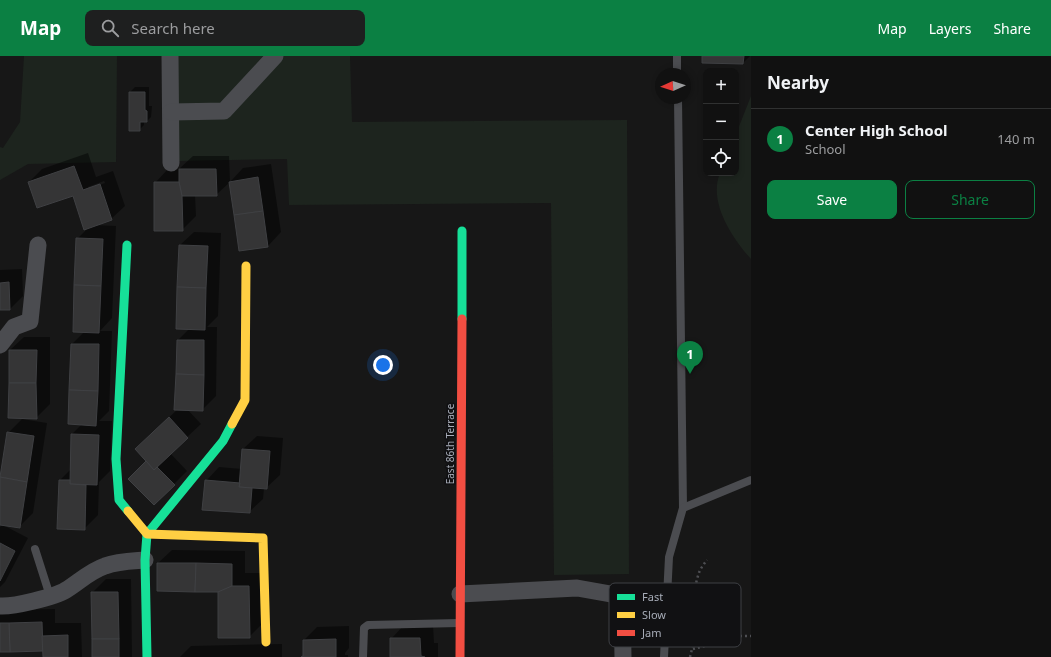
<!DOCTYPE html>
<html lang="en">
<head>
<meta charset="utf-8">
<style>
	body { margin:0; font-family:"Noto Sans",sans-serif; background:#1e1f1f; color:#f1f3f6 }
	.controls { position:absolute; right:12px; top:12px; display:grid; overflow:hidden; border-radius:8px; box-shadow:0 2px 6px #0003 }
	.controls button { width:36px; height:36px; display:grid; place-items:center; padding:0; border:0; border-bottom:1px solid #303131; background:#111; color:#f1f3f6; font:20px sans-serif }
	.compass { position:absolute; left:655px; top:12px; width:36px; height:36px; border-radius:50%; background:#111; box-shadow:0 2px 6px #0003; rotate:267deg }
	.you { position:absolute; left:383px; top:309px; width:14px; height:14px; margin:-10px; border:3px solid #fff; border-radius:50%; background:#1a73e8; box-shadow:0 0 0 6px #1a73e833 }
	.badge { display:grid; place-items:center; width:26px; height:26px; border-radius:50%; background:#0b8043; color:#fff; font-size:13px; font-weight:700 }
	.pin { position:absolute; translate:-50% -33px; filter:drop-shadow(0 1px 2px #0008) }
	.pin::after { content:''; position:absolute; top:21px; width:14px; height:12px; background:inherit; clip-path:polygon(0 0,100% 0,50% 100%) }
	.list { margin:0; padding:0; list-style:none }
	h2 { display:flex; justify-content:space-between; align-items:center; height:52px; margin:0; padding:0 16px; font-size:17px }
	h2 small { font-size:13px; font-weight:400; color:#9c9d9f }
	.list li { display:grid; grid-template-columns:26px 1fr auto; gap:12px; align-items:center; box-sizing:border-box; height:60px; padding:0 16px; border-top:1px solid #303131 }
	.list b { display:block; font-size:15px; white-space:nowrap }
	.list p { margin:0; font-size:13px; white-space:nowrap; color:#9c9d9f }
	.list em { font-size:13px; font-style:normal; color:#9c9d9f }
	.actions { display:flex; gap:8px; padding:12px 16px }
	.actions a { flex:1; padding:9px 0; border:1px solid #0b8043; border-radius:8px; text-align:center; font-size:14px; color:#0b8043 }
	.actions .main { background:#0b8043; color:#fff }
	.icon { flex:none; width:22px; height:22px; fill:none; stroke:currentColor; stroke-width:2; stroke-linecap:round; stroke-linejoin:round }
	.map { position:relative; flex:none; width:751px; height:601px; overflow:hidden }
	header { display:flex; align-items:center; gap:24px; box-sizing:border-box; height:56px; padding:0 20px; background:#0b8043; color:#fff }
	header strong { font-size:19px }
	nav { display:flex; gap:22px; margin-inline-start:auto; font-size:14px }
	.search { width:280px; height:36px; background:#1e1f1f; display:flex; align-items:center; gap:10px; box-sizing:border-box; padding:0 14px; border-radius:8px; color:#9c9d9f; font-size:15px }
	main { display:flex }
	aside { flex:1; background:#111 }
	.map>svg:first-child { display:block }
</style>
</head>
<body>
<header>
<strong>Map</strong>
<div class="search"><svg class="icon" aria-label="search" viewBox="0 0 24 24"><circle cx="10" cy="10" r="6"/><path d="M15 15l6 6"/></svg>Search here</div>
<nav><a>Map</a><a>Layers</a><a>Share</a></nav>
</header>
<main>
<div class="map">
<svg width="751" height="601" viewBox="0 0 751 601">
	<rect width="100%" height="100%" fill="#171717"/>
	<g fill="#1d241e">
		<path d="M24,0H117L116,106L28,108L0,124V91L3,92L20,66Z"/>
		<path d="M176,0H350L352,66L627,64L629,518L554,519L551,147L289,149L287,103L179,105Z"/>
		<path d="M751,40V203C732,182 708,146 720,117H736V78Z"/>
	</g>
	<g fill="#0007" fill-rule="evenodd">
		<path d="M703,0H750L743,7Z"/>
		<path d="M135,31H149V50H152L151,61L147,65H144V69L139,74L130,36Z"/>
		<path d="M88,97L96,121L113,115L125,150L111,163L93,169L116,170L112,262L100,275H112L109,355L99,365H112L110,415L99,426L98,459L84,473L58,472L60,424L71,413L72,378L82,368L72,288L85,275L77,183L89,171L73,139L29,126L42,113ZM104,125L105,127L88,133V131Z"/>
		<path d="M193,100H229L230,126L216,139H195L196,160L182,174L155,127L168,113H179Z"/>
		<path d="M271,108L281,176L268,190L230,126L243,112Z"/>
		<path d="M194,176L221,177L218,260L207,271H217L216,340L202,354L187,353L201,368L170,397L187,415L154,448L147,405L149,380L178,353H175L178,284L189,273L180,189Z"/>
		<path d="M22,213L23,240L10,253H0V214Z"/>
		<path d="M24,281H50V348L36,362L10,294Z"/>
		<path d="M22,363L47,367L33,457L19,471L3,469L28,482L5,526L0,531V471L3,468H0V432L8,377Z"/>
		<path d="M257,380L283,382L280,419L266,432H264L263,443L249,456L206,425L219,411L242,413L243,393Z"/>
		<path d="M172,494L245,495V517H262L263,567L249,581L219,535L158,507Z"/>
		<path d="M106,523H131L132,601H94L92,537Z"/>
		<path d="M55,553V567H81L82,601H44V594L0,595V554Z"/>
		<path d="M404,569H433L434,587H438V601H391V583Z"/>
		<path d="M349,570V592L345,597V599H348V601H303L304,584L317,571Z"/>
		<path d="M282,588V601H180L191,590Z"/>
	</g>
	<g fill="#353536" stroke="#3f4043">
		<path d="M702,0H744L743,8L702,7Z"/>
		<path d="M129,36H145V54L147,55V66H140V75H129Z"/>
		<path d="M74,110L83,134L100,128L112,164L84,174L73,140L37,152L28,126Z"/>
		<path d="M179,113H216L217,140H182L179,126Z"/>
		<path d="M258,121L263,155L234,159L229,126Z"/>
		<path d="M154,126H179L182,140L183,175H154Z"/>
		<path d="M263,155L268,191L239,195L234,159Z"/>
		<path d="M76,182L103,183L101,230L74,229Z"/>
		<path d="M179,189L208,190L206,232L177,231Z"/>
		<path d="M9,226L10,254H0V227Z"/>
		<path d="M74,229L101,230L99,277L73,276Z"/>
		<path d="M177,231L206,232L205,274L176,273Z"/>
		<path d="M177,284H204V319L176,318Z"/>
		<path d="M71,288H99L98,335L69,334Z"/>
		<path d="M9,294H37L36,327H9Z"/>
		<path d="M176,318L204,319L203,355L174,354Z"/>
		<path d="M9,327H36L37,363L8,362Z"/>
		<path d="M69,334L98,335L96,370L68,368Z"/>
		<path d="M169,361L188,382L154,414L135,393Z"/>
		<path d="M7,376L34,380L27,426L0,421Z"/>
		<path d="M71,378L99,379L97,429L70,428Z"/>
		<path d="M242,393L270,395L267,433L239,431Z"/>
		<path d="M146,405L154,414L157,411L175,429L154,449L128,423Z"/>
		<path d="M0,421L27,426L20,472L0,469Z"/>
		<path d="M59,424H70V428L86,429L85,474L57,473Z"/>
		<path d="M205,424L240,427L239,431L252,432L250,457L202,454Z"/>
		<path d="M0,487L15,495L0,525Z"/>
		<path d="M157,507H196L195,536L157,535Z"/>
		<path d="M196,507L232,508V530L218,536H195Z"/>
		<path d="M232,530H249L250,582H218V536Z"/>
		<path d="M91,536H118L119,583H92Z"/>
		<path d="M42,566L43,595L10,596L9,567Z"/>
		<path d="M0,567H9L10,596H0Z"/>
		<path d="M68,579V601H43L42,580Z"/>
		<path d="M390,582H420L421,600L425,601H390Z"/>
		<rect x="92" y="583" width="27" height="18"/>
		<path d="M336,583V601H301L303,600V584Z"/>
	</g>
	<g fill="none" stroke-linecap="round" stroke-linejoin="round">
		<g stroke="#4d4e52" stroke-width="2.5" stroke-dasharray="2 3" stroke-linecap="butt">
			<path d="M735,580H751"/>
			<path d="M693,593L732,583L735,580L736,571"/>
			<path d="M690,601C698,574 689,544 699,517C700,513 704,508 707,504"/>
		</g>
		<g stroke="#4b4c50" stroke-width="8">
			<path d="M677,0V18"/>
			<path d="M678,42L683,452"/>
			<path d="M35,493L50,540"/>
			<path d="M363,601L364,572L368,569L459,567"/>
			<path d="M664,601L669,501L683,452L751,424"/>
		</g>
		<g stroke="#4b4c50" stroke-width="17">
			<path d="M170,0L171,107"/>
			<path d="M171,56L224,55L275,0"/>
			<path d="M0,289L14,271L30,265L38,189"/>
			<path d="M460,538L577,532L622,540L623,601"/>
			<path d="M0,550C13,551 55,541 66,534C79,526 90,515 105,510C118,505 132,505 145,504"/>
		</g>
		<g stroke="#16e098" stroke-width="9">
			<path d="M127,189L116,403L119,444L128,455"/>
			<path d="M462,263V175"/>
			<path d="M147,601L145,504L147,478L223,385L232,368"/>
		</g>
		<g stroke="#ffcf43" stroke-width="9">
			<path d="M232,368L245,344L246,210"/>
			<path d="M128,455L147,478L263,482L266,586"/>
		</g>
		<path stroke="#f24e42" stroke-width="9" d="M460,601L462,263"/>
	</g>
	<g text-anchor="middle" stroke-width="3.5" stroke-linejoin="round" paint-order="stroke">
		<g font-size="10" fill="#a8adb8" stroke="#111113">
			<text transform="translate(450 388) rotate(-90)" y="4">East 86th Terrace</text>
		</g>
	</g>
	<rect x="609" y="527" width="132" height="64" rx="6" fill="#111113" stroke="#3e4045" stroke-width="1"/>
	<rect x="617" y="538" width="18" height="6" fill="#16e098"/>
	<rect x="617" y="556" width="18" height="6" fill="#ffcf43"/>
	<rect x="617" y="574" width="18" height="6" fill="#f24e42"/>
	<g font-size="11" fill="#a8adb8">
		<text x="642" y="545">Fast</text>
		<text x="642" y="563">Slow</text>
		<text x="642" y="581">Jam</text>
	</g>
</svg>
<div class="controls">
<button>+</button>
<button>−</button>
<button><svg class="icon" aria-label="locate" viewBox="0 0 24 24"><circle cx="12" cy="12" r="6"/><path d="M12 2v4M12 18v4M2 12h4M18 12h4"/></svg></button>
</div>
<svg class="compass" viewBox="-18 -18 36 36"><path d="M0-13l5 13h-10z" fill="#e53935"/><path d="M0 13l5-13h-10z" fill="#9c9d9f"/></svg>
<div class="you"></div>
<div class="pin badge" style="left:690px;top:318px">1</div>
</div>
<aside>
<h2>Nearby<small></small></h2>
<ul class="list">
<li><span class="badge">1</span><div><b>Center High School</b><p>School</p></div><em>140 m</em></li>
</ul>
<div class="actions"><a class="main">Save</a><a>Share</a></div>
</aside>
</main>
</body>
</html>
